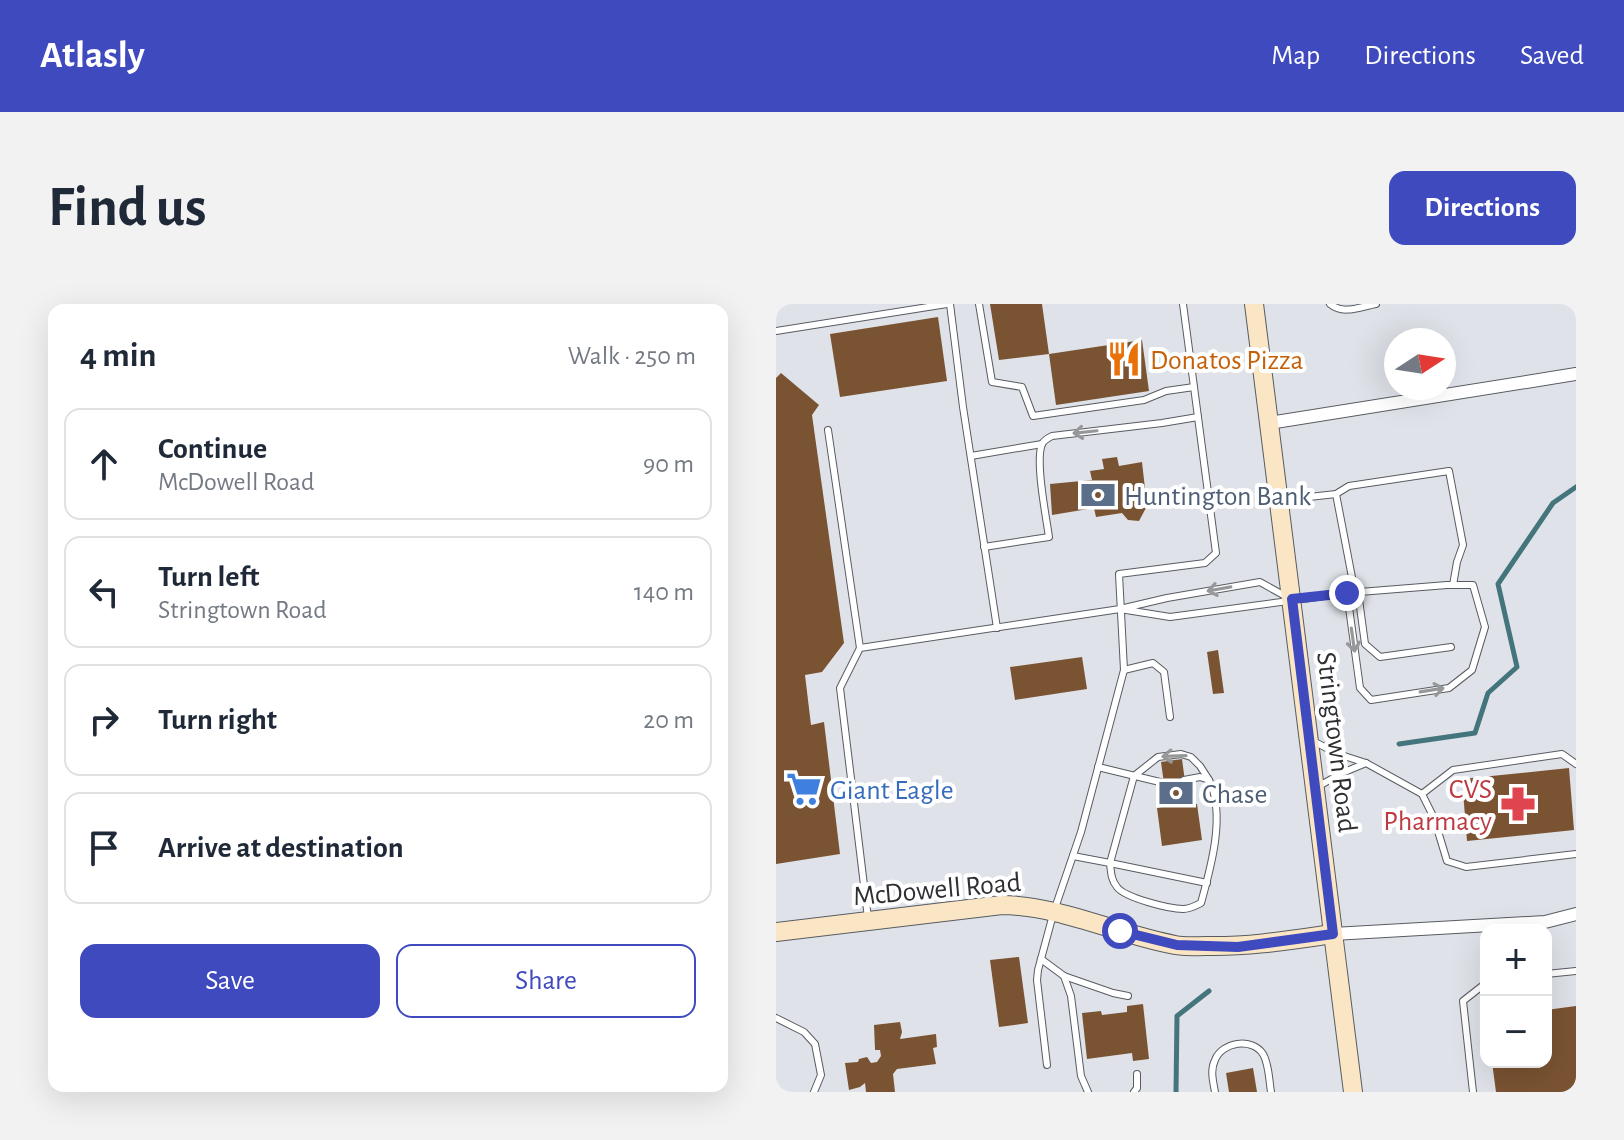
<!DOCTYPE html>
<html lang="en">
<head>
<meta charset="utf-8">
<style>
	body { margin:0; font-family:"Alegreya Sans",sans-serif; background:#f2f2f3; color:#1f2937 }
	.controls { position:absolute; right:24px; bottom:24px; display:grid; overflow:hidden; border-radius:16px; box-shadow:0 8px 32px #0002 }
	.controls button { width:72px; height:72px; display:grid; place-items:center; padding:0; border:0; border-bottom:2px solid #e0e1e3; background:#fff; color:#1f2937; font:40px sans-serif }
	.compass { position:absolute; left:608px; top:24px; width:72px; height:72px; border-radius:50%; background:#fff; box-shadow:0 8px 32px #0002; rotate:78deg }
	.stop { position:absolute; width:24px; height:24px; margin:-18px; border:6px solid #3f4abe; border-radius:50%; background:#fff }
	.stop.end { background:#3f4abe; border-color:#fff; box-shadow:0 2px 8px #0008 }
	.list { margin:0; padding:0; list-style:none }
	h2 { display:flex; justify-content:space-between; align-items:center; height:104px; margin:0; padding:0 32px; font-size:34px }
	h2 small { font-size:26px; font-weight:400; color:#747a83 }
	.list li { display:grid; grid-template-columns:52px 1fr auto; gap:24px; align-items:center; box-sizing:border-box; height:112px; margin:0 16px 16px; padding:0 16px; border:2px solid #e0e1e3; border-radius:16px }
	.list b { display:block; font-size:30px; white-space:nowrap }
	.list p { margin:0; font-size:26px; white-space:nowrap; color:#747a83 }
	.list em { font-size:26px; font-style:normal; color:#747a83 }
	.actions { display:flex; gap:16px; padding:24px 32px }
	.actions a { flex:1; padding:18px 0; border:2px solid #3f4abe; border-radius:16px; text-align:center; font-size:28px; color:#3f4abe }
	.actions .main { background:#3f4abe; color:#fff }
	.icon { flex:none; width:44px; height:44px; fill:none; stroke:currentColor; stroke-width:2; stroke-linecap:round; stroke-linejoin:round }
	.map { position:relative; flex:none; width:800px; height:788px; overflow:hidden; border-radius:16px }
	header { display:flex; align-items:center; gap:48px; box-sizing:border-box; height:112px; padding:0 40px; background:#3f4abe; color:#fff }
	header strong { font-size:38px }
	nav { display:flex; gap:44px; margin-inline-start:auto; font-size:28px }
	.intro { display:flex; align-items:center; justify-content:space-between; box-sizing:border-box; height:192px; padding:0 48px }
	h1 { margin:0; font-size:56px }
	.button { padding:20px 36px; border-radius:16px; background:#3f4abe; color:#fff; font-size:28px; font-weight:700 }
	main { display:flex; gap:48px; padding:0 48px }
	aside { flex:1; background:#fff; border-radius:16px; box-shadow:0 8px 32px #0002 }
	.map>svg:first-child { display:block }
</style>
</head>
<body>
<header>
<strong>Atlasly</strong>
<nav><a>Map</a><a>Directions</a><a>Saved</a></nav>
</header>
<div class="intro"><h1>Find us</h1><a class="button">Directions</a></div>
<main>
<aside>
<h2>4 min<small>Walk · 250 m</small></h2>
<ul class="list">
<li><svg class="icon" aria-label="ahead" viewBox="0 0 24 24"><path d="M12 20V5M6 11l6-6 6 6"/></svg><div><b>Continue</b><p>McDowell Road</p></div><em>90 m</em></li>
<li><svg class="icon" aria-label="left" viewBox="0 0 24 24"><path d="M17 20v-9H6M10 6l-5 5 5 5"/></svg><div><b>Turn left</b><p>Stringtown Road</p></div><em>140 m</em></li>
<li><svg class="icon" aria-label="right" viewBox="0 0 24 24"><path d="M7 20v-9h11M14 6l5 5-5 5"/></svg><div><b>Turn right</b></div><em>20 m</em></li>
<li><svg class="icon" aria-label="arrive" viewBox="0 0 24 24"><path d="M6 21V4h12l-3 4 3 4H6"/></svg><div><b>Arrive at destination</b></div></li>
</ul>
<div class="actions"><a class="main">Save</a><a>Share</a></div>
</aside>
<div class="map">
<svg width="800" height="788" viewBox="0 0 800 788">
	<rect width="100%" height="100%" fill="#dfe3e9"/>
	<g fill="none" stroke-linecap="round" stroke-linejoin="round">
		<g stroke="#45757c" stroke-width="5">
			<path d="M623,440L699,429L712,389L741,363L722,280L777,199L800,183"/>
			<path d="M400,788L401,712L433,687"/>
		</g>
	</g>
	<g fill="#7a5332">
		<path d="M214,0H266L273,50L223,56Z"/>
		<path d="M162,13L171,77L64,93L54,30Z"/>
		<path d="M366,36L373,87L280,101L273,50Z"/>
		<path d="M5,69L43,101L36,111L68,339L46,368L29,371L35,421L48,418L64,550L0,560V74Z"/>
		<path d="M341,153L343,162L366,158L371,202L363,217L352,216L346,209L320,213L318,204L276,211L274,180L316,176L314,167L328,165L326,155Z"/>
		<path d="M442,346L448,389L437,390L431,348Z"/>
		<path d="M306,353L311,385L239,396L234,363Z"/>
		<path d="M406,455L412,500H421L426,536L386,542L381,504L391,502L385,458Z"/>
		<path d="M793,464L798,526L691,537L686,475Z"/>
		<path d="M243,653L252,719L223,723L214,656Z"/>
		<path d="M367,700L373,755L357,757L356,749L311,755L306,709L325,707L326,711L351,708V702Z"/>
		<path d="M800,702V788H720L716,758H770V706Z"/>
		<path d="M124,718L126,728L124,735L160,730L161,743L157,744L160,760L121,765L117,770L119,788H90L89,779L84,783L73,786L69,759L82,758L83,755L91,753L95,759L101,758L105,752L104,746H99L98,721Z"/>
		<path d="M477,764L481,788H453L450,769Z"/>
	</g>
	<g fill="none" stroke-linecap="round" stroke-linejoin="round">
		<g stroke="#585c61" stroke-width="8">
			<g id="lane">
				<path d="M174,0L187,103L221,324"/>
				<path d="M203,0L216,78L246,83L257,112L368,96L390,87L418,83"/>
				<path d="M554,0C567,11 584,3 600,0"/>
				<path d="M0,27L171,0"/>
				<path d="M52,126L84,344"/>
				<path d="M195,152L266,140"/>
				<path d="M560,190L579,289"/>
				<path d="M506,196L560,190L573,182L673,167L687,241L681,258L677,281"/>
				<path d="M208,243L273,233C270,212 259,157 266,140C268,136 272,134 276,132L386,119L422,113"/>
				<path d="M582,288L589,340L604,353L675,343"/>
				<path d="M509,292L484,278L391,294L344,305L394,313L571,289L671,281H697L709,323L696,366L673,384L595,396L584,384L571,289"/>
				<path d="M348,366L377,359L388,368L394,413"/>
				<path d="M537,437L562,450L590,459L646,490L658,514L671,557L690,563L800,550"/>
				<path d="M322,463L388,479"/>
				<path d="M543,482L566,469L590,459"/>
				<path d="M646,490L677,466L786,450L800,460"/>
				<path d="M297,552L334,559C335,568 335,576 341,583C349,594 394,605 407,605C414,605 419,602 425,599C435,563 450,510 433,476L424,473L408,476"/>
				<path d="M431,579L334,559L358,472L382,453L405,450L415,453L424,462L433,476"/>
				<path d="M92,614L64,384L84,344L344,305"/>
				<path d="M265,655L288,672L295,692L305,772L312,788"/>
				<path d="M770,670L800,667"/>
				<path d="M288,672L337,689L352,692"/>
				<path d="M0,714L28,728L39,740L45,771L38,788"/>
				<path d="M271,761L261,676L262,666L278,607L305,528L348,366L343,270L429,259L440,249L407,0"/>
				<path d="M358,788L361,784V770"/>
				<path d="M439,788C437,777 434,766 439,756C446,738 476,733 487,750C493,760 493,776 495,788"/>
				<path d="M697,788L687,697L710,679"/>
			</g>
		</g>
		<g stroke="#585c61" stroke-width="14">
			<g id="street">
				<path d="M493,119L800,70"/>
				<path d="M557,630L769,618L800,610"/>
			</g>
		</g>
		<g stroke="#585c61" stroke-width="20">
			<g id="secondary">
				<path d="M478,0L577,788"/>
				<path d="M0,628L226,601C286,602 340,630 399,641C409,643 419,642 430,642C473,643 515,636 557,630"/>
			</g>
		</g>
		<use href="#lane" stroke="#fff" stroke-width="6"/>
		<use href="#street" stroke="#fff" stroke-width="12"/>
		<use href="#secondary" stroke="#fae6c4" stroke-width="18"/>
	</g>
	<defs><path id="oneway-shaft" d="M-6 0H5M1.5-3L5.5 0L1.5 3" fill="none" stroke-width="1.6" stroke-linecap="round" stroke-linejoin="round" transform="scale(2)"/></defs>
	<g stroke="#969798">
		<use href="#oneway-shaft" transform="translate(309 128) rotate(174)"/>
		<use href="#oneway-shaft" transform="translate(443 285) rotate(170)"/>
		<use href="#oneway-shaft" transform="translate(577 336) rotate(82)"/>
		<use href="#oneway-shaft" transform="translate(656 386) rotate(-9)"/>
		<use href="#oneway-shaft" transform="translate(398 452) rotate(178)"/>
	</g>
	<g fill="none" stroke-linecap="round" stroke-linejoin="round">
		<path stroke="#3f4abe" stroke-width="10" d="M344,627L401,641L462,643L557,630L516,295L571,289"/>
	</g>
	<defs>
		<g id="restaurant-bare" transform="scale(2.76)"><path d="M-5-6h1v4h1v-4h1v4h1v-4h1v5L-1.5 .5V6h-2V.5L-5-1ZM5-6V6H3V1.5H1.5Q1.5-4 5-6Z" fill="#e8710a" stroke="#fff" stroke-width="2.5" paint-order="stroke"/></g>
		<g id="bank-bare" transform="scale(2.76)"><path d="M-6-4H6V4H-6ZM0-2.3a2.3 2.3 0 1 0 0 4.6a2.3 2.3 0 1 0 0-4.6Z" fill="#5c6f8a" stroke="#fff" stroke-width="2.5" paint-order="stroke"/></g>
		<g id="supermarket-bare" transform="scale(2.76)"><path d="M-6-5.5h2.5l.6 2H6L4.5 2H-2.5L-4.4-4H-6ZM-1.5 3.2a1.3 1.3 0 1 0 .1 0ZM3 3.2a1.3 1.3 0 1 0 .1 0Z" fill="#3f7fe0" stroke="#fff" stroke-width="2.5" paint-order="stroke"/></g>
		<g id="pharmacy-bare" transform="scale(2.76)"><path d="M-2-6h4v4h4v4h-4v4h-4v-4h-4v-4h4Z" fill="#e0444e" stroke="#fff" stroke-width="2.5" paint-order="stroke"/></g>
	</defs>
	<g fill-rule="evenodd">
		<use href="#restaurant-bare" x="348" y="55"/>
		<use href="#bank-bare" x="322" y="191"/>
		<use href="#supermarket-bare" x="28" y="485"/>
		<use href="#bank-bare" x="400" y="489"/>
		<use href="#pharmacy-bare" x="742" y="500"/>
	</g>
	<g text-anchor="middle" stroke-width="8" stroke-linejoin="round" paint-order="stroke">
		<g font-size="28" fill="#c56008" stroke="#fff" text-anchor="start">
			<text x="374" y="65">Donatos Pizza</text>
		</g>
		<g font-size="28" fill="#4e5e75" stroke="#fff" text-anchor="start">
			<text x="348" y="201">Huntington Bank</text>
			<text x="426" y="499">Chase</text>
		</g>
		<g font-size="28" fill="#2e2f32" stroke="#fff">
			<text transform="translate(562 438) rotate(83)" y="10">Stringtown Road</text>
			<text transform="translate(161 584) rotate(-5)" y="10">McDowell Road</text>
		</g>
		<g font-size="28" fill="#be3a42" stroke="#fff" text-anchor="end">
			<text x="716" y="494">CVS<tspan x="716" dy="32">Pharmacy</tspan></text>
		</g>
		<g font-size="28" fill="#366cbe" stroke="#fff" text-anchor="start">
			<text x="54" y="495">Giant Eagle</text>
		</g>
	</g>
</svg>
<div class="controls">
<button>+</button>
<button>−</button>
</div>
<svg class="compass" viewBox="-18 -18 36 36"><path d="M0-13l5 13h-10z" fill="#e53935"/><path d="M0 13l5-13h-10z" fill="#747a83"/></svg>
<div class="stop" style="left:344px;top:627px"></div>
<div class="stop end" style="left:571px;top:289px"></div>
</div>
</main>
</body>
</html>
